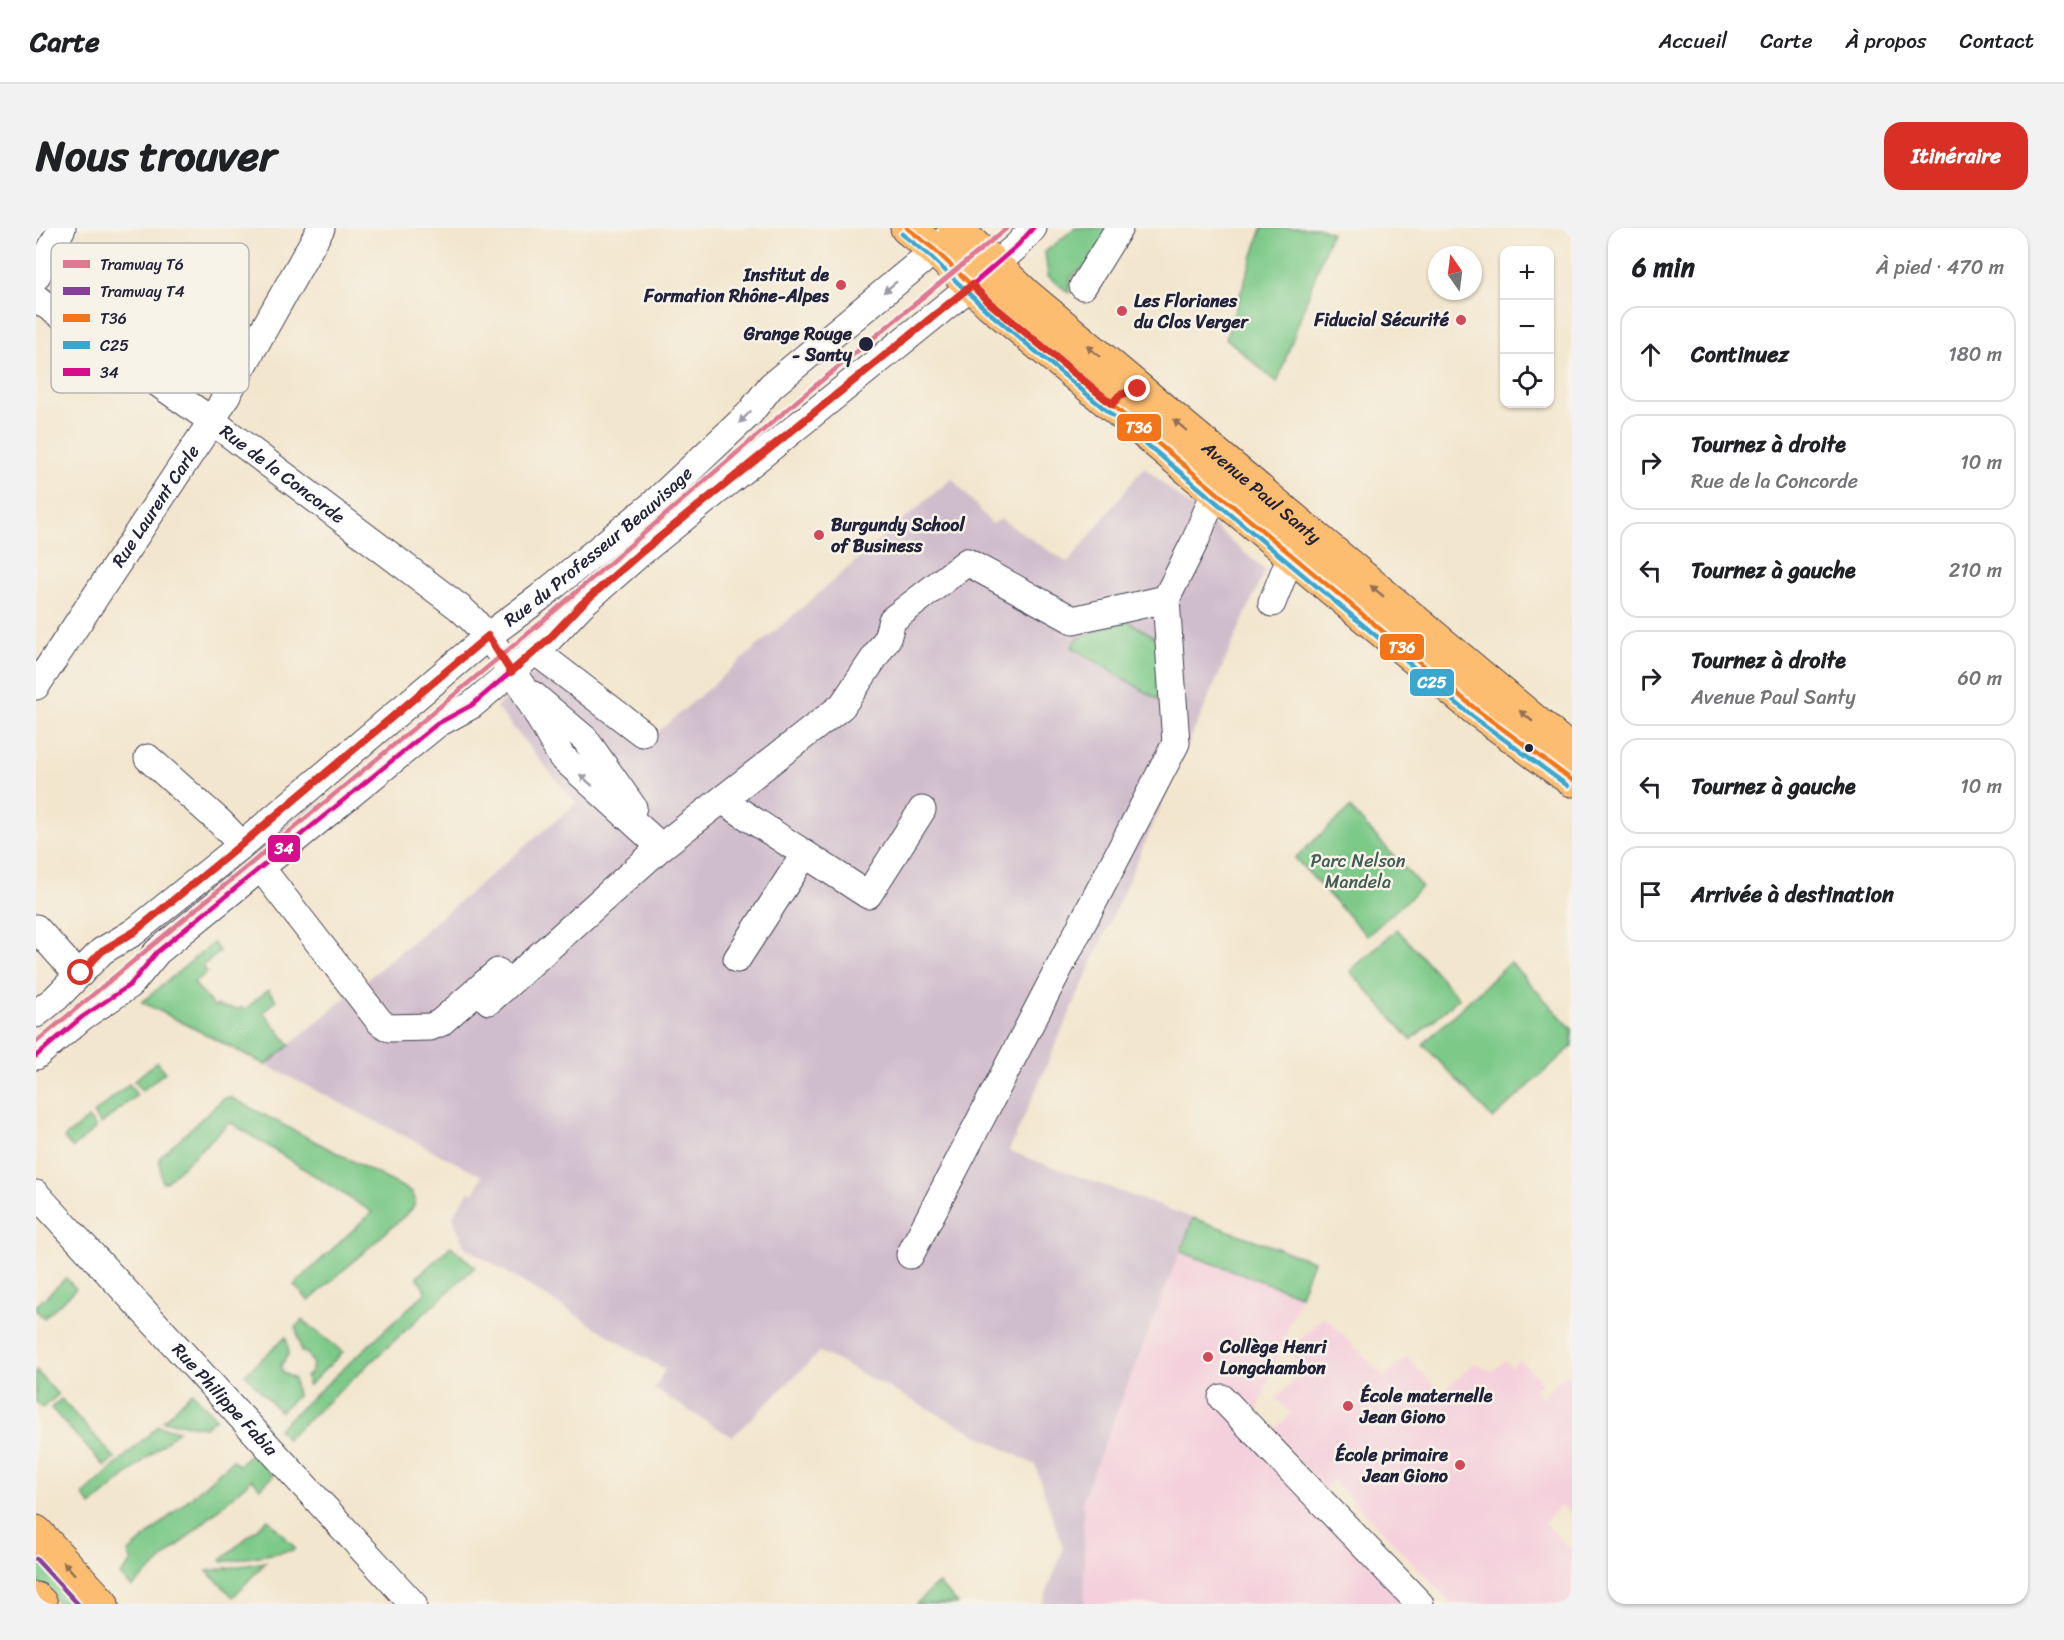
<!DOCTYPE html>
<html lang="fr">
<head>
<meta charset="utf-8">
<style>
	body { margin:0; font-family:Sriracha,sans-serif; background:#f2f2f2; color:#202124 }
	.controls { position:absolute; right:18px; top:18px; display:grid; overflow:hidden; border-radius:12px; box-shadow:0 2px 4px #0004 }
	.controls button { width:54px; height:54px; display:grid; place-items:center; padding:0; border:0; border-bottom:2px solid #e0e0e0; background:#fff; color:#202124; font:30px sans-serif }
	.compass { position:absolute; left:1392px; top:18px; width:54px; height:54px; border-radius:50%; background:#fff; box-shadow:0 2px 4px #0004; rotate:346deg }
	.stop { position:absolute; width:18px; height:18px; margin:-14px; border:4px solid #d93025; border-radius:50%; background:#fff }
	.stop.end { background:#d93025; border-color:#fff; box-shadow:0 2px 6px #0008 }
	.list { margin:0; padding:0; list-style:none }
	h2 { display:flex; justify-content:space-between; align-items:center; height:78px; margin:0; padding:0 24px; font-size:26px }
	h2 small { font-size:20px; font-weight:400; color:#757577 }
	.list li { display:grid; grid-template-columns:39px 1fr auto; gap:18px; align-items:center; box-sizing:border-box; height:96px; margin:0 12px 12px; padding:0 12px; border:2px solid #e0e0e0; border-radius:18px }
	.list b { display:block; font-size:22px; white-space:nowrap }
	.list p { margin:0; font-size:20px; white-space:nowrap; color:#757577 }
	.list em { font-size:20px; font-style:normal; color:#757577 }
	.icon { flex:none; width:33px; height:33px; fill:none; stroke:currentColor; stroke-width:2; stroke-linecap:round; stroke-linejoin:round }
	.map { position:relative; flex:none; width:1536px; height:1376px; overflow:hidden; border-radius:18px }
	header { display:flex; align-items:center; gap:36px; box-sizing:border-box; height:84px; padding:0 30px; background:#fff; border-bottom:2px solid #e0e0e0 }
	header strong { font-size:28px }
	nav { display:flex; gap:33px; margin-inline-start:auto; font-size:21px }
	.intro { display:flex; align-items:center; justify-content:space-between; box-sizing:border-box; height:144px; padding:0 36px }
	h1 { margin:0; font-size:42px }
	.button { padding:15px 27px; border-radius:18px; background:#d93025; color:#fff; font-size:21px; font-weight:700 }
	main { display:flex; gap:36px; padding:0 36px }
	aside { flex:1; background:#fff; border-radius:18px; box-shadow:0 2px 4px #0004 }
	.map>svg:first-child { display:block }
</style>
</head>
<body>
<header>
<strong>Carte</strong>
<nav><a>Accueil</a><a>Carte</a><a>À propos</a><a>Contact</a></nav>
</header>
<div class="intro"><h1>Nous trouver</h1><a class="button">Itinéraire</a></div>
<main>
<div class="map">
<svg width="1536" height="1376" viewBox="0 0 1536 1376">
	<rect width="100%" height="100%" fill="#f7f3e8"/>
	<filter id="ink" filterUnits="userSpaceOnUse"><feTurbulence type="fractalNoise" baseFrequency=".0167" numOctaves="2"/><feDisplacementMap in="SourceGraphic" scale="12" xChannelSelector="R" yChannelSelector="G"/><feConvolveMatrix kernelMatrix="1 2 1 2 8 2 1 2 1" color-interpolation-filters="sRGB"/></filter>
	<filter id="wash" filterUnits="userSpaceOnUse"><feTurbulence type="fractalNoise" baseFrequency=".008" numOctaves="4" result="noise"/><feDisplacementMap in="SourceGraphic" scale="24" xChannelSelector="R" yChannelSelector="G"/><feGaussianBlur stdDeviation="1.35" result="paint"/><feColorMatrix in="noise" values="0 0 0 0 0 0 0 0 0 0 0 0 0 0 0 0 0 1.4 0 .05"/><feComposite in="paint" operator="in"/></filter>
	<g filter="url(#wash)">
		<rect width="100%" height="100%" fill="#f3e6ce"/>
		<g fill="#f4cfdc">
			<path d="M1157,990L1277,1033L1218,1192L1397,1376H1049L1047,1270Z"/>
			<path d="M1288,1088L1349,1150L1371,1129L1406,1165L1438,1135L1457,1143L1469,1132L1476,1139L1484,1132L1506,1155L1498,1162L1506,1170L1529,1146L1536,1149V1287L1526,1277L1508,1294L1536,1323V1376H1417L1297,1252L1289,1260L1235,1205L1255,1186L1240,1170L1269,1142L1252,1124Z"/>
		</g>
		<path fill="#d0bdcc" d="M1108,239L1229,342L973,923L1157,990L1047,1270L1049,1376H1006L1026,1325L1027,1319L999,1237L784,1124L696,1209L618,1161L629,1142L428,1018L417,988L433,963L438,965L446,948L230,837L540,575L460,479L506,439L608,516L916,250L956,296L965,291L1032,335Z"/>
		<g fill="#7cc988" stroke="#4f7662" stroke-width="1.5">
			<path d="M1039,0H1076C1069,11 1062,24 1054,34C1041,48 1034,40 1033,65L1012,48L1009,24Z"/>
			<path d="M1226,0H1284L1295,4L1241,155L1190,110Z"/>
			<path d="M1090,392L1129,415L1126,474L1036,419L1042,410Z"/>
			<path d="M1314,580L1386,659L1331,708L1259,630Z"/>
			<path d="M1361,701L1423,770L1375,812L1314,743Z"/>
			<path d="M177,715L184,724L166,738L171,744L158,755L178,779L182,777L184,779L202,781L205,779L208,782L232,762L240,772L227,784L254,817L230,837L106,774Z"/>
			<path d="M1474,734L1536,801V818L1457,891L1387,816Z"/>
			<path d="M121,833L129,844L106,863L98,853Z"/>
			<path d="M93,856L101,867L65,896L57,886Z"/>
			<path d="M194,869L376,964C380,971 380,974 376,981L273,1073L258,1057L336,984L194,894L130,954H126L123,930L188,870Z"/>
			<path d="M52,890L60,900L37,920L28,910Z"/>
			<path d="M1157,990L1277,1033L1264,1067L1145,1024Z"/>
			<path d="M415,1018L439,1039L251,1211L242,1201L390,1064L381,1049Z"/>
			<path d="M30,1050L40,1061L8,1090L0,1082V1078Z"/>
			<path d="M266,1092L307,1124L272,1158L270,1149L275,1144L277,1137L271,1125L265,1124L260,1099Z"/>
			<path d="M250,1109L253,1125L245,1137L246,1144L258,1151L261,1168L244,1184L209,1146Z"/>
			<path d="M0,1142L22,1167L6,1180L0,1173Z"/>
			<path d="M156,1164L180,1190L169,1199L127,1193Z"/>
			<path d="M25,1171L79,1230L69,1239L15,1180Z"/>
			<path d="M122,1198L142,1203L55,1278L47,1267Z"/>
			<path d="M216,1225L237,1248L224,1260L216,1251L96,1359L84,1347L96,1334L92,1325L197,1232L202,1237Z"/>
			<path d="M232,1291L259,1320L258,1322L187,1334L185,1332Z"/>
			<path d="M0,1324L39,1366L28,1376H23L0,1351Z"/>
			<path d="M230,1334L197,1369L171,1343Z"/>
			<path d="M903,1356L922,1376H880L900,1357Z"/>
		</g>
	</g>
	<g filter="url(#ink)">
		<g fill="none" stroke-linecap="round" stroke-linejoin="round">
			<g stroke="#413f51" stroke-width="29">
				<g id="minor">
					<path d="M0,49L26,0"/>
					<path d="M1047,58L1083,0"/>
					<path id="s1" d="M0,70L176,193L424,380L437,392L460,420L485,457L525,528L625,619"/>
					<path d="M1236,375L1255,327"/>
					<path d="M499,423L606,505"/>
					<path id="s2" d="M0,458L176,193L285,0"/>
					<path d="M497,467L549,511L597,579"/>
					<path d="M112,530L184,594L206,617"/>
					<path d="M686,572L832,667L886,582"/>
					<path d="M225,640L344,794L353,800L394,799L404,795L462,744"/>
					<path d="M0,700L35,739L45,745"/>
					<path d="M701,731L769,626"/>
					<path d="M453,773L625,619L806,478L851,411L856,392L931,334L1037,392L1130,371L1160,311L1179,263"/>
					<path id="s3" d="M0,786L20,770L66,723L98,704L206,617L452,408L503,370L615,278L713,186L735,158L899,22L912,9"/>
					<path d="M0,828L46,789L94,757L121,724L401,496L436,477L513,411L546,376L603,326L936,57L982,17L997,0"/>
					<path id="s4" d="M0,966L377,1376"/>
					<path d="M874,1027L1140,515L1130,371"/>
					<path d="M1186,1170L1384,1376"/>
				</g>
			</g>
			<g stroke="#413f51" stroke-width="35">
				<g id="major">
					<path d="M871,0L899,22L954,75L1441,482L1536,552"/>
					<path id="s5" d="M919,0L991,68L1534,523"/>
					<path d="M0,1304L66,1376"/>
					<path d="M0,1371L5,1376"/>
				</g>
			</g>
			<use href="#minor" stroke="#fff" stroke-width="27"/>
			<use href="#major" stroke="#fdbd6f" stroke-width="33"/>
			<g stroke="#f7f3e8" stroke-width="9">
				<path id="bus-1" d="M871,0L899,22L954,75L1441,482L1536,552"/>
			</g>
			<g stroke="#f7f3e8" stroke-width="9">
				<path id="bus-2" d="M866,6L894,28L949,81L1436,488L1532,558"/>
			</g>
			<g stroke="#f7f3e8" stroke-width="9">
				<path id="bus-3" d="M0,828L46,789L94,757L121,724L401,496L436,477L513,411L546,376L603,326L936,57L982,17L997,0"/>
			</g>
			<use href="#bus-1" stroke="#f47519" stroke-width="4.5"/>
			<use href="#bus-2" stroke="#3ba7cf" stroke-width="4.5"/>
			<use href="#bus-3" stroke="#d80d8c" stroke-width="4.5"/>
			<g stroke="#f7f3e8" stroke-width="9">
				<path id="tram-1" d="M0,814L501,398L762,172L971,0"/>
			</g>
			<g stroke="#f7f3e8" stroke-width="9">
				<path id="tram-2" d="M0,1331L42,1376"/>
			</g>
			<use href="#tram-1" stroke="#de7991" stroke-width="4.5"/>
			<use href="#tram-2" stroke="#873f98" stroke-width="4.5"/>
		</g>
		<defs><path id="oneway-solid" d="M-6-.8H1V-3.2L6.5 0L1 3.2V.8H-6Z" transform="scale(1.5)"/></defs>
		<g fill="#9c9ca7">
			<use href="#oneway-solid" transform="translate(854 59) rotate(141)"/>
			<use href="#oneway-solid" transform="translate(709 189) rotate(134)"/>
			<use href="#oneway-solid" transform="translate(550 552) rotate(-138)"/>
		</g>
		<g fill="#907055">
			<use href="#oneway-solid" transform="translate(1057 123) rotate(-140)"/>
			<use href="#oneway-solid" transform="translate(1144 197) rotate(-140)"/>
			<use href="#oneway-solid" transform="translate(1341 363) rotate(-140)"/>
			<use href="#oneway-solid" transform="translate(1490 488) rotate(-140)"/>
			<use href="#oneway-solid" transform="translate(33 1340) rotate(-132)"/>
		</g>
	</g>
	<g fill="none" stroke-linecap="round" stroke-linejoin="round" filter="url(#ink)">
		<path stroke="#d93025" stroke-width="8" d="M45,745L66,723L98,704L206,616L452,408L475,444L513,411L546,376L603,326L936,57L954,75L1076,176L1084,167L1102,161"/>
	</g>
	<g fill="#d1495b" stroke="#f7f3e8" stroke-width="2">
		<circle cx="805" cy="57" r="6"/>
		<circle cx="1086" cy="83" r="6"/>
		<circle cx="1425" cy="92" r="6"/>
		<circle cx="783" cy="307" r="6"/>
		<circle cx="1172" cy="1129" r="6"/>
		<circle cx="1312" cy="1178" r="6"/>
		<circle cx="1424" cy="1237" r="6"/>
	</g>
	<g fill="#22223b" stroke="#f7f3e8" stroke-width="2">
		<circle cx="830" cy="116" r="8"/>
		<circle cx="1493" cy="520" r="5"/>
	</g>
	<g text-anchor="middle" stroke-width="5" stroke-linejoin="round" paint-order="stroke">
		<g font-size="18" font-weight="bold" fill="#22223b" stroke="#f7f3e8" text-anchor="start">
			<text x="793" y="53" text-anchor="end">Institut de<tspan x="793" dy="21">Formation Rhône-Alpes</tspan></text>
			<text x="1098" y="79">Les Florianes<tspan x="1098" dy="21">du Clos Verger</tspan></text>
			<text x="1413" y="98" text-anchor="end">Fiducial Sécurité</text>
			<text x="795" y="303">Burgundy School<tspan x="795" dy="21">of Business</tspan></text>
			<text x="1184" y="1125">Collège Henri<tspan x="1184" dy="21">Longchambon</tspan></text>
			<text x="1324" y="1174">École maternelle<tspan x="1324" dy="21">Jean Giono</tspan></text>
			<text x="1412" y="1233" text-anchor="end">École primaire<tspan x="1412" dy="21">Jean Giono</tspan></text>
		</g>
		<g font-size="18" font-weight="bold" fill="#22223b" stroke="#f7f3e8" text-anchor="end">
			<text x="816" y="112">Grange Rouge<tspan x="816" dy="21">- Santy</tspan></text>
		</g>
		<g font-size="18" fill="#22223b" stroke="#f7f3e8">
			<text dy="6" stroke="none"><textPath href="#s1" startOffset="303">Rue de la Concorde</textPath></text>
			<text dy="6" stroke="none"><textPath href="#s5" startOffset="405">Avenue Paul Santy</textPath></text>
			<text dy="6" stroke="none"><textPath href="#s2" startOffset="216">Rue Laurent Carle</textPath></text>
			<text dy="6" stroke="none"><textPath href="#s3" startOffset="732">Rue du Professeur Beauvisage</textPath></text>
			<text dy="6" stroke="none"><textPath href="#s4" startOffset="279">Rue Philippe Fabia</textPath></text>
		</g>
		<g font-size="18" fill="#425c56" stroke="#f7f3e8">
			<text x="1322" y="639">Parc Nelson<tspan x="1322" dy="21">Mandela</tspan></text>
		</g>
	</g>
	<rect x="15" y="15" width="198" height="150" rx="9" fill="#f7f3e8" stroke="#b7b4b4" stroke-width="1.5"/>
	<rect x="27" y="32" width="27" height="8" fill="#de7991"/>
	<rect x="27" y="59" width="27" height="8" fill="#873f98"/>
	<rect x="27" y="86" width="27" height="8" fill="#f47519"/>
	<rect x="27" y="113" width="27" height="8" fill="#3ba7cf"/>
	<rect x="27" y="140" width="27" height="8" fill="#d80d8c"/>
	<g font-size="16" fill="#22223b">
		<text x="64" y="42">Tramway T6</text>
		<text x="64" y="69">Tramway T4</text>
		<text x="64" y="96">T36</text>
		<text x="64" y="123">C25</text>
		<text x="64" y="150">34</text>
	</g>
	<g stroke="#f7f3e8" stroke-width="2">
		<rect x="1080" y="185" width="46" height="29" rx="6" fill="#f47519"/>
		<rect x="1343" y="405" width="46" height="28" rx="6" fill="#f47519"/>
		<rect x="1373" y="440" width="46" height="29" rx="6" fill="#3ba7cf"/>
		<rect x="231" y="606" width="34" height="29" rx="6" fill="#d80d8c"/>
	</g>
	<g font-size="16" text-anchor="middle" font-weight="bold" fill="#fff">
		<text x="1103" y="205">T36</text>
		<text x="1366" y="425">T36</text>
		<text x="1396" y="460">C25</text>
		<text x="248" y="626">34</text>
	</g>
</svg>
<div class="controls">
<button>+</button>
<button>−</button>
<button><svg class="icon" aria-label="locate" viewBox="0 0 24 24"><circle cx="12" cy="12" r="6"/><path d="M12 2v4M12 18v4M2 12h4M18 12h4"/></svg></button>
</div>
<svg class="compass" viewBox="-18 -18 36 36"><path d="M0-13l5 13h-10z" fill="#e53935"/><path d="M0 13l5-13h-10z" fill="#757577"/></svg>
<div class="stop" style="left:45px;top:745px"></div>
<div class="stop end" style="left:1102px;top:161px"></div>
</div>
<aside>
<h2>6 min<small>À pied · 470 m</small></h2>
<ul class="list">
<li><svg class="icon" aria-label="ahead" viewBox="0 0 24 24"><path d="M12 20V5M6 11l6-6 6 6"/></svg><div><b>Continuez</b></div><em>180 m</em></li>
<li><svg class="icon" aria-label="right" viewBox="0 0 24 24"><path d="M7 20v-9h11M14 6l5 5-5 5"/></svg><div><b>Tournez à droite</b><p>Rue de la Concorde</p></div><em>10 m</em></li>
<li><svg class="icon" aria-label="left" viewBox="0 0 24 24"><path d="M17 20v-9H6M10 6l-5 5 5 5"/></svg><div><b>Tournez à gauche</b></div><em>210 m</em></li>
<li><svg class="icon" aria-label="right" viewBox="0 0 24 24"><path d="M7 20v-9h11M14 6l5 5-5 5"/></svg><div><b>Tournez à droite</b><p>Avenue Paul Santy</p></div><em>60 m</em></li>
<li><svg class="icon" aria-label="left" viewBox="0 0 24 24"><path d="M17 20v-9H6M10 6l-5 5 5 5"/></svg><div><b>Tournez à gauche</b></div><em>10 m</em></li>
<li><svg class="icon" aria-label="arrive" viewBox="0 0 24 24"><path d="M6 21V4h12l-3 4 3 4H6"/></svg><div><b>Arrivée à destination</b></div></li>
</ul>
</aside>
</main>
</body>
</html>
